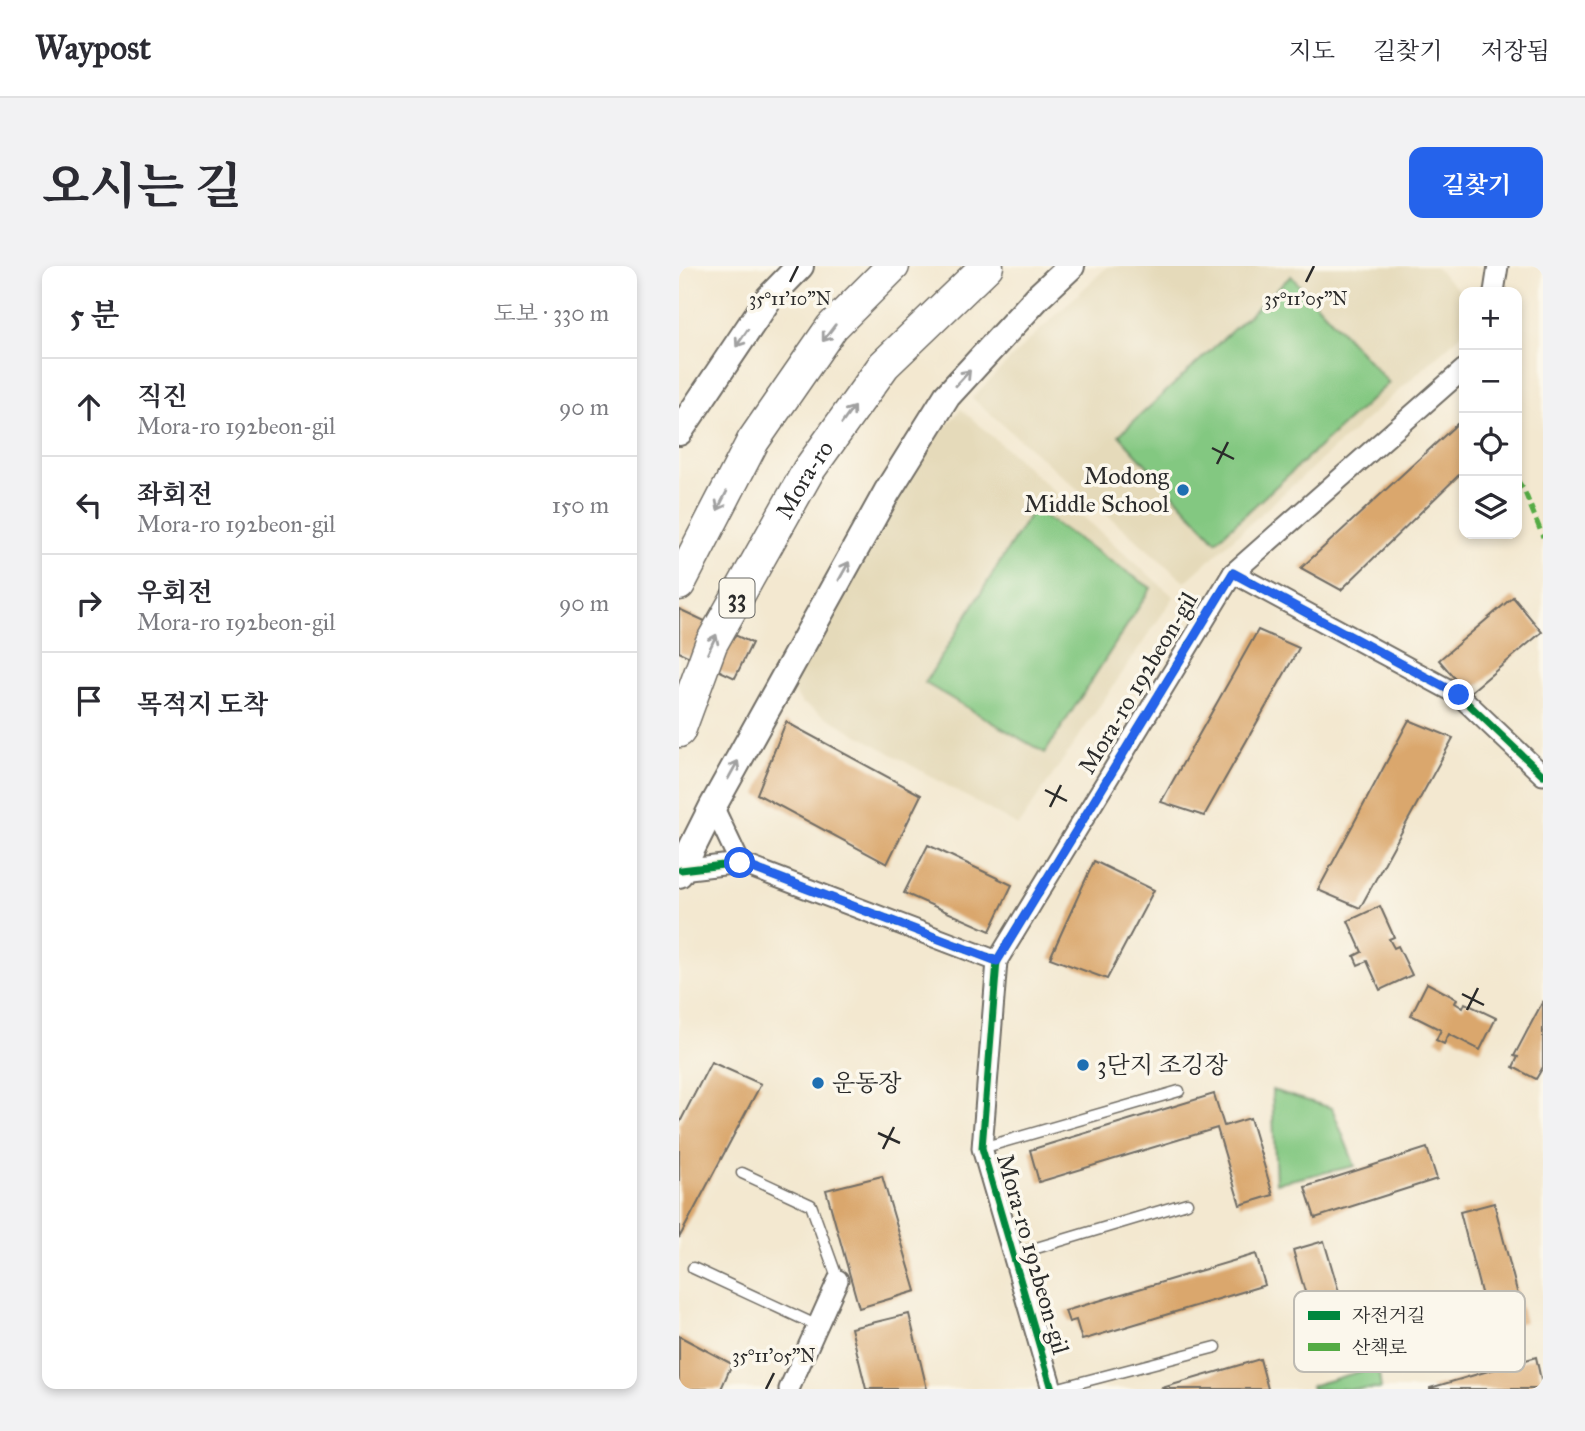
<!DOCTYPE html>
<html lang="ko">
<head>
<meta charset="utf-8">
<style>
	body { margin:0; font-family:"IM FELL Great Primer","Noto Serif KR",serif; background:#f2f2f3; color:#2b2b33 }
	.controls { position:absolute; right:21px; top:21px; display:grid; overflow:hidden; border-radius:14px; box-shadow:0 4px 10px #0003 }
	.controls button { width:63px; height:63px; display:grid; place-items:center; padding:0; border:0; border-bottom:2px solid #e1e1e2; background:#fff; color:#2b2b33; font:35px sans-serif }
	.stop { position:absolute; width:21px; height:21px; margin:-16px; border:5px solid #2563eb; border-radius:50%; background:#fff }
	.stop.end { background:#2563eb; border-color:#fff; box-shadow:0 2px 7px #0008 }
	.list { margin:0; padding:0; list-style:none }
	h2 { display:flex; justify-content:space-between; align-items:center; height:91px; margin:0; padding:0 28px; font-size:30px }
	h2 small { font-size:23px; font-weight:400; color:#7c7c81 }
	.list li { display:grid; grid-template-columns:46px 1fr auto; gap:21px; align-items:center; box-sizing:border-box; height:98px; padding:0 28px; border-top:2px solid #e1e1e2 }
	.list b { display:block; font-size:26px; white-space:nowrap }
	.list p { margin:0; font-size:23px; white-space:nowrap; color:#7c7c81 }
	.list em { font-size:23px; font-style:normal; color:#7c7c81 }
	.icon { flex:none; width:38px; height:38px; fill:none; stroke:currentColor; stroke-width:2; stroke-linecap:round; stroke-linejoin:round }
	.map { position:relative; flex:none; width:864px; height:1123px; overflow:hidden; border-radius:14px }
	header { display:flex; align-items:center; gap:42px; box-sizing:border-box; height:98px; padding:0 35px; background:#fff; border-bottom:2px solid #e1e1e2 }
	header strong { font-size:33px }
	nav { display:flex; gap:38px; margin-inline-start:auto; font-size:24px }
	.intro { display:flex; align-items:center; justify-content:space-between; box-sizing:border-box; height:168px; padding:0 42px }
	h1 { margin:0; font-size:49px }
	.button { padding:18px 32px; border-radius:14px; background:#2563eb; color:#fff; font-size:24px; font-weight:700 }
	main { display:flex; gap:42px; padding:0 42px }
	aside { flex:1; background:#fff; border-radius:14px; box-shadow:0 4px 10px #0003 }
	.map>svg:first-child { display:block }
</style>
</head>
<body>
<header>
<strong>Waypost</strong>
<nav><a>지도</a><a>길찾기</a><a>저장됨</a></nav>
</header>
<div class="intro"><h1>오시는 길</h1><a class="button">길찾기</a></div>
<main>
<aside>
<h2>5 분<small>도보 · 330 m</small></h2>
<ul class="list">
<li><svg class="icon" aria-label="ahead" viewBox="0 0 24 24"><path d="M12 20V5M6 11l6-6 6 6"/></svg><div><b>직진</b><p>Mora-ro 192beon-gil</p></div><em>90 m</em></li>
<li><svg class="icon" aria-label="left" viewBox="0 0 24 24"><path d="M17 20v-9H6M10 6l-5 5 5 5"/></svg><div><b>좌회전</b><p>Mora-ro 192beon-gil</p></div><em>150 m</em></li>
<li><svg class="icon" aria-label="right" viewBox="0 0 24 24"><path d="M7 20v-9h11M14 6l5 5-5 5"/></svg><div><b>우회전</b><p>Mora-ro 192beon-gil</p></div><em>90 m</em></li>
<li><svg class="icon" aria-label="arrive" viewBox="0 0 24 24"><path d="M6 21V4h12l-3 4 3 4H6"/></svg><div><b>목적지 도착</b></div></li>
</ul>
</aside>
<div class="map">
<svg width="864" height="1123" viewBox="0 0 864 1123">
	<rect width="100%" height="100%" fill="#fbf7ec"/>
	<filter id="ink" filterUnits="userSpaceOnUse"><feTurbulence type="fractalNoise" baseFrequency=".0143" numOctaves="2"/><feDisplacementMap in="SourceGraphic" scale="14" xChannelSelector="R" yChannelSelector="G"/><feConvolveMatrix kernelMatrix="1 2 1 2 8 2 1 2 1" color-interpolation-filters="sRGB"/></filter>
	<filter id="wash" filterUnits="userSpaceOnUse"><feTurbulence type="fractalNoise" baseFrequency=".00686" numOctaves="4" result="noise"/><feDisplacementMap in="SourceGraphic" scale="28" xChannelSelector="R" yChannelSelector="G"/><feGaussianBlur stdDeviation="1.57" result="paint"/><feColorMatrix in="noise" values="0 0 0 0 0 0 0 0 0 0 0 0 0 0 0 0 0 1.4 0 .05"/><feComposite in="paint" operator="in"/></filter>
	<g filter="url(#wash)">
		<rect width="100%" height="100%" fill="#f3e8d0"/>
		<g fill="#e5daba">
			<path d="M429,0H755L785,29V66L506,316L293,132L345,79Z"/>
			<path d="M282,143L495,331L339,560L123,437L111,421L241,191Z"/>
		</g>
		<g fill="#83c881" stroke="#577a56" stroke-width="2">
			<path d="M612,10L710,117L537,275L440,169Z"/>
			<path d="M354,243L472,322L366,487L246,417Z"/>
			<path d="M593,824L653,842L676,900L597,917Z"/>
			<path d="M699,1100L702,1123H633L632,1120Z"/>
		</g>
		<g id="blocks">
			<g fill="#daa76d">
				<path d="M778,158L785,166V204L662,324L622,302Z"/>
				<path d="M834,331L863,366L789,428L760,394Z"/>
				<path d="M0,343L73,377L56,412L0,386Z"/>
				<path d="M579,364L620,382L525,550L482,536Z"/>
				<path d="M730,454L774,472L681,642L639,624Z"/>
				<path d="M107,456L242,529L208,598L78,528Z"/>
				<path d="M249,579L333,619L311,665L225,627Z"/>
				<path d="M415,595L475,624L428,713L371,692Z"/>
				<path d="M701,640L715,671L710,673L715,682L719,680L733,709L701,724L688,695L679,699L675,690L683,686L669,655Z"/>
				<path d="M748,717L778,733L776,737L784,742L786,737L817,752L801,784L770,768L765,778L757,774L762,764L732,749Z"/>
				<path d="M864,735V801L857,813L834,801L839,791L835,790Z"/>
				<path d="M32,796L82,818L0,972V858Z"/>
				<path d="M535,828L545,860L571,852L594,929L561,939L538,862L360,916L351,884Z"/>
				<path d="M748,882L758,913L636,952L626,921Z"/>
				<path d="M203,910L237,1025L180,1042L147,924Z"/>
				<path d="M815,937L846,1056L812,1065L781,946Z"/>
				<path d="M645,975L680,1094L648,1103L614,984Z"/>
				<path d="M577,988L586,1019L403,1074L397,1054L390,1056L386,1045Z"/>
				<path d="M230,1048L248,1123H187L172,1062Z"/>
				<path d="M0,1070L53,1098L42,1123H0Z"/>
				<path d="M857,1091L864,1123H751V1122Z"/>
				<path d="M581,1093L589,1123H484L483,1122Z"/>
			</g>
		</g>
	</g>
	<g filter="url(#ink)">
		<use href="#blocks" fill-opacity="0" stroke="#716d65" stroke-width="2"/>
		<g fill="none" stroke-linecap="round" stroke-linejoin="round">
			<g stroke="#716d65" stroke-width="13">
				<g id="service">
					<path d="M303,882L500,825"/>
					<path d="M63,907L132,939L159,1014"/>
					<path d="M334,989L508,937"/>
					<path d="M14,1002L139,1060"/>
					<path d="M376,1123L537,1081"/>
				</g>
			</g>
			<g stroke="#716d65" stroke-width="23">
				<g id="minor">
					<path d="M815,26L819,0"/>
					<path d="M554,307L785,103"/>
					<path d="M34,540L61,597"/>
					<path d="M2,604L61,597L318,695"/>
					<path d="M110,1123L159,1014"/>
					<path d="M373,1123L303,882L318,695L554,307L780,429L864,509"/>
				</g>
			</g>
			<g stroke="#716d65" stroke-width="30">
				<g id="secondary">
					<path d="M0,166L90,32L121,0"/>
					<path d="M0,608L34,540L208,226L268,130L360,30L392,0"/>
				</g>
			</g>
			<g stroke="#716d65" stroke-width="35">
				<g id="trunk">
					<path d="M0,318L74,175L153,61L214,0"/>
					<path id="s1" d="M0,465L32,378L129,205L205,99L308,0"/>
				</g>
			</g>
			<use href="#service" stroke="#fff" stroke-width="10"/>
			<use href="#minor" stroke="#fff" stroke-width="19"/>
			<use href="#secondary" stroke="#fff" stroke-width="26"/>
			<use href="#trunk" stroke="#fff" stroke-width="32"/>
			<g stroke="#54ab44" stroke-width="5" stroke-dasharray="10 5" stroke-linecap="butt">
				<path d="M784,104L785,107"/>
				<path d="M838,214L845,224L864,271"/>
			</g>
			<g stroke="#fbf7ec" stroke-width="11">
				<g id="cycleway">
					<path d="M2,604L61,597L318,695"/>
					<path d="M373,1123L303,882L318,695L554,307L780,429L864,509"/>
				</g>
			</g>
			<use href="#cycleway" stroke="#00873e" stroke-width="7"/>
		</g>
		<defs><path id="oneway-shaft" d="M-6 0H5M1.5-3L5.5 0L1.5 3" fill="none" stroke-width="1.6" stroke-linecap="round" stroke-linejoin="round" transform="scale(1.75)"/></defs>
		<g stroke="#a0a0a0">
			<use href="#oneway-shaft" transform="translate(150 67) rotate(127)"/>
			<use href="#oneway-shaft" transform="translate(63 72) rotate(124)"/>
			<use href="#oneway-shaft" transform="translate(284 112) rotate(-47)"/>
			<use href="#oneway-shaft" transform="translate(169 149) rotate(-54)"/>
			<use href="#oneway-shaft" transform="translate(43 235) rotate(117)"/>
			<use href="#oneway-shaft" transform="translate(165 305) rotate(-61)"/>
			<use href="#oneway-shaft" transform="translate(33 378) rotate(-65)"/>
			<use href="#oneway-shaft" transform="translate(54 504) rotate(-61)"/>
		</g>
	</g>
	<g fill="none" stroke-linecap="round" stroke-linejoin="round" filter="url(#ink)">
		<path stroke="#2563eb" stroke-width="9" d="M61,597L318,695L554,307L780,429"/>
	</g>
	<path fill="none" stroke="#2b2b2b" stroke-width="2.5" d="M111,16L119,0M627,16L635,0M533,182L555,193M538,198L549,176M366,524L388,535M371,541L382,519M783,728L805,739M788,744L799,722M199,867L221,877M204,883L215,861M87,1123L95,1107"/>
	<g fill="#1f6fb2" stroke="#fbf7ec" stroke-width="2.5">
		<circle cx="504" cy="224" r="7"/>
		<circle cx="404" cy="799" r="7"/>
		<circle cx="139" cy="817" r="7"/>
	</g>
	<g text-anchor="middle" stroke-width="7" stroke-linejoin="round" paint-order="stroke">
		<rect fill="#fbf7ec" stroke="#696865" stroke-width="2" x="40.5" y="312.5" width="35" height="39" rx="5"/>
		<g font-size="23" font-weight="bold" fill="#2b2b2b">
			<text x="58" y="340">33</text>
		</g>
		<g font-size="24" fill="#2b2b2b" stroke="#fbf7ec" text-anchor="start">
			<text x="490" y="218" text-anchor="end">Modong<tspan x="490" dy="28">Middle School</tspan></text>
			<text x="418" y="807">3단지 조깅장</text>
			<text x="153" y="825">운동장</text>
		</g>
		<g font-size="24" fill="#2b2b2b" stroke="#fbf7ec">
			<text dy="8" stroke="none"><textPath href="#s1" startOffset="282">Mora-ro</textPath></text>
			<text transform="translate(459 417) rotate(-59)" y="8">Mora-ro 192beon-gil</text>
			<text transform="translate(354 988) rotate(74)" y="8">Mora-ro 192beon-gil</text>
		</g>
	</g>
	<rect x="615" y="1025" width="231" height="81" rx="10" fill="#fbf7ec" stroke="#bdbab2" stroke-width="2"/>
	<rect x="629" y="1045" width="32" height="9" fill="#00873e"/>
	<rect x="629" y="1077" width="32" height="8" fill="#54ab44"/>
	<g font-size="19" fill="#2b2b2b">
		<text x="673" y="1056">자전거길</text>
		<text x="673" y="1088">산책로</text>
	</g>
	<g font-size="18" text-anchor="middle" fill="#2b2b2b" stroke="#fbf7ec" stroke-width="7" stroke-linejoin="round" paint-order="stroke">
		<text x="627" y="39">35°11'05"N</text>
		<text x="111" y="39">35°11'10"N</text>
		<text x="95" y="1096">35°11'05"N</text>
	</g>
</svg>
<div class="controls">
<button>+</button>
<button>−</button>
<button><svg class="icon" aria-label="locate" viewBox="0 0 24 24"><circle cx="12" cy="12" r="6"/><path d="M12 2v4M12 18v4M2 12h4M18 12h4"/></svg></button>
<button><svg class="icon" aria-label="layers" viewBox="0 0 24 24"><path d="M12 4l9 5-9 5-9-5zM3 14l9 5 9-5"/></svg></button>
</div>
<div class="stop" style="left:61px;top:597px"></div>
<div class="stop end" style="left:780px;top:429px"></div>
</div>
</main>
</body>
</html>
